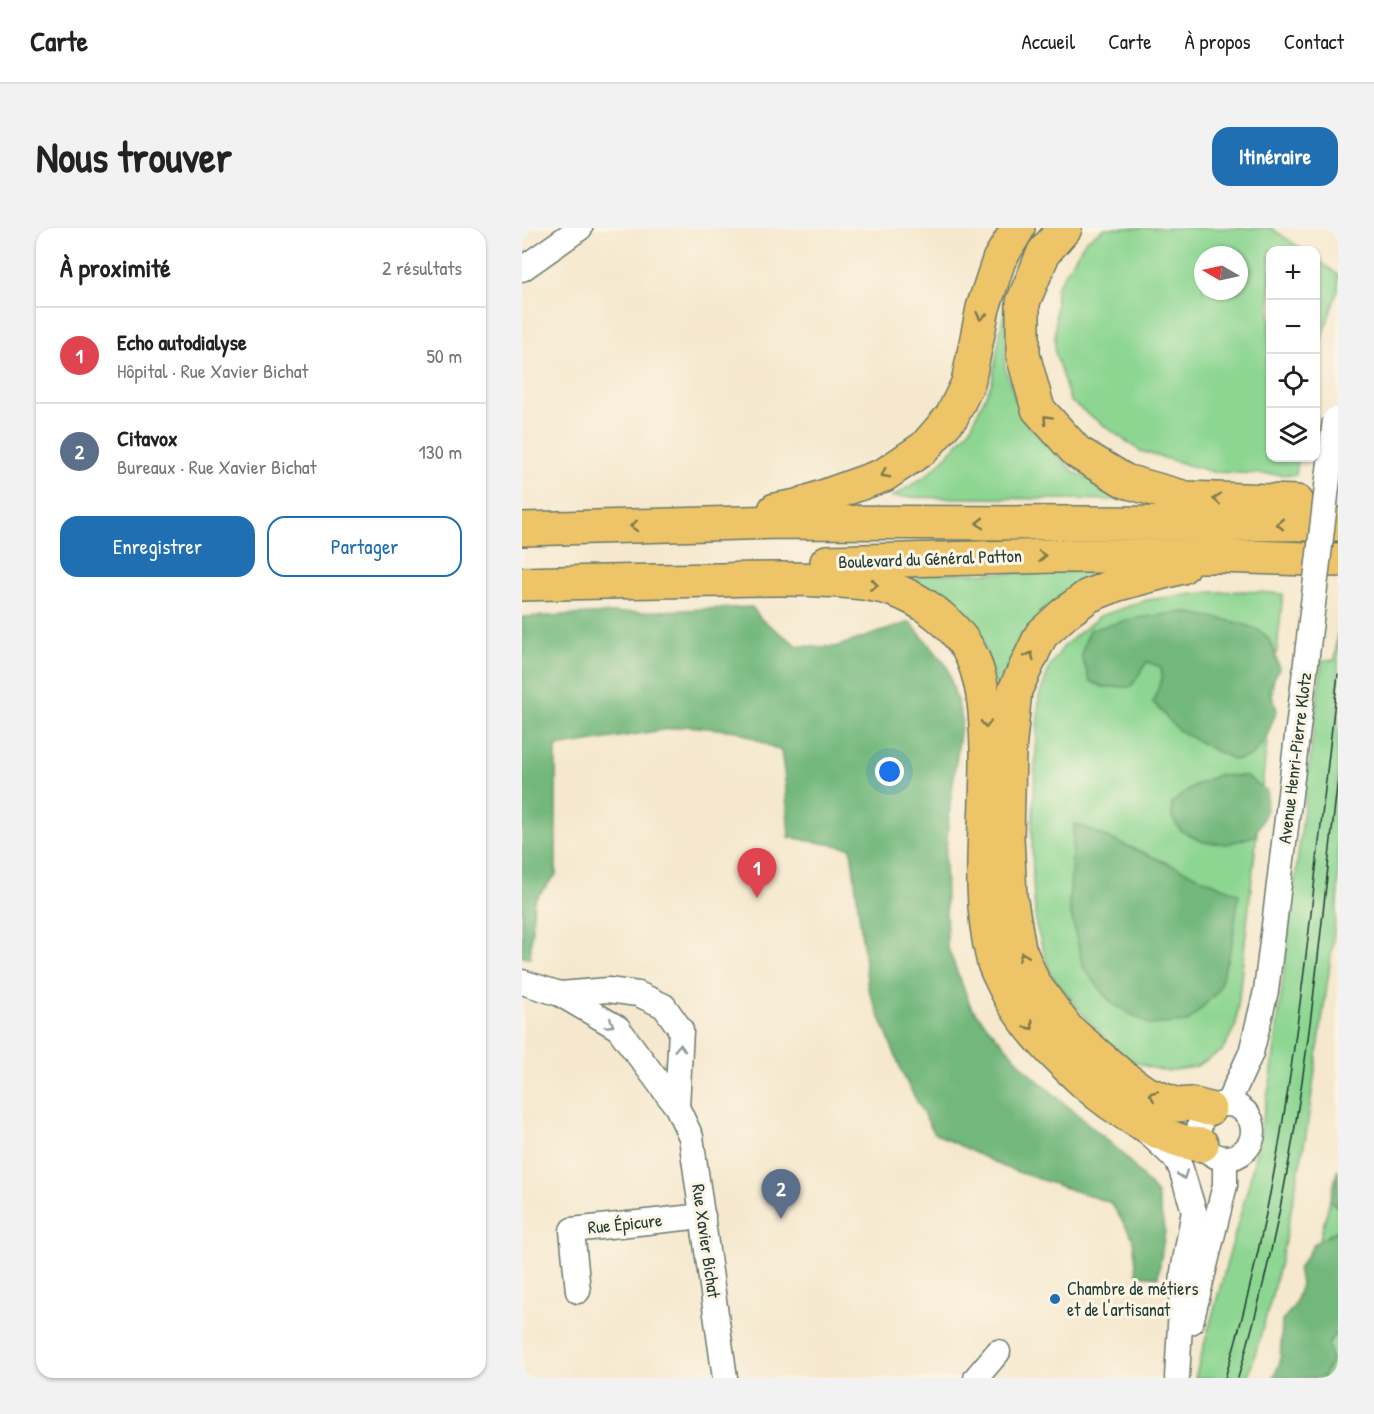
<!DOCTYPE html>
<html lang="fr">
<head>
<meta charset="utf-8">
<style>
	body { margin:0; font-family:"Patrick Hand",sans-serif; background:#f2f2f2; color:#222 }
	.controls { position:absolute; right:18px; top:18px; display:grid; overflow:hidden; border-radius:12px; box-shadow:0 2px 4px #0004 }
	.controls button { width:54px; height:54px; display:grid; place-items:center; padding:0; border:0; border-bottom:2px solid #e0e0e0; background:#fff; color:#222; font:30px sans-serif }
	.compass { position:absolute; left:672px; top:18px; width:54px; height:54px; border-radius:50%; background:#fff; box-shadow:0 2px 4px #0004; rotate:279deg }
	.you { position:absolute; left:368px; top:544px; width:21px; height:21px; margin:-15px; border:4px solid #fff; border-radius:50%; background:#1a73e8; box-shadow:0 0 0 9px #1a73e833 }
	.badge { display:grid; place-items:center; width:39px; height:39px; border-radius:50%; background:#1f6fb2; color:#fff; font-size:20px; font-weight:700 }
	.pin { position:absolute; translate:-50% -50px; filter:drop-shadow(0 2px 3px #0008) }
	.pin::after { content:''; position:absolute; top:32px; width:21px; height:18px; background:inherit; clip-path:polygon(0 0,100% 0,50% 100%) }
	.list { margin:0; padding:0; list-style:none }
	h2 { display:flex; justify-content:space-between; align-items:center; height:78px; margin:0; padding:0 24px; font-size:26px }
	h2 small { font-size:20px; font-weight:400; color:#767676 }
	.list li { display:grid; grid-template-columns:39px 1fr auto; gap:18px; align-items:center; box-sizing:border-box; height:96px; padding:0 24px; border-top:2px solid #e0e0e0 }
	.list b { display:block; font-size:22px; white-space:nowrap }
	.list p { margin:0; font-size:20px; white-space:nowrap; color:#767676 }
	.list em { font-size:20px; font-style:normal; color:#767676 }
	.actions { display:flex; gap:12px; padding:18px 24px }
	.actions a { flex:1; padding:14px 0; border:2px solid #1f6fb2; border-radius:18px; text-align:center; font-size:21px; color:#1f6fb2 }
	.actions .main { background:#1f6fb2; color:#fff }
	.icon { flex:none; width:33px; height:33px; fill:none; stroke:currentColor; stroke-width:2; stroke-linecap:round; stroke-linejoin:round }
	.map { position:relative; flex:none; width:816px; height:1150px; overflow:hidden; border-radius:18px }
	header { display:flex; align-items:center; gap:36px; box-sizing:border-box; height:84px; padding:0 30px; background:#fff; border-bottom:2px solid #e0e0e0 }
	header strong { font-size:28px }
	nav { display:flex; gap:33px; margin-inline-start:auto; font-size:21px }
	.intro { display:flex; align-items:center; justify-content:space-between; box-sizing:border-box; height:144px; padding:0 36px }
	h1 { margin:0; font-size:42px }
	.button { padding:15px 27px; border-radius:18px; background:#1f6fb2; color:#fff; font-size:21px; font-weight:700 }
	main { display:flex; gap:36px; padding:0 36px }
	aside { flex:1; background:#fff; border-radius:18px; box-shadow:0 2px 4px #0004 }
	.map>svg:first-child { display:block }
</style>
</head>
<body>
<header>
<strong>Carte</strong>
<nav><a>Accueil</a><a>Carte</a><a>À propos</a><a>Contact</a></nav>
</header>
<div class="intro"><h1>Nous trouver</h1><a class="button">Itinéraire</a></div>
<main>
<aside>
<h2>À proximité<small>2 résultats</small></h2>
<ul class="list">
<li><span class="badge" style="background:#e0444e">1</span><div><b>Echo autodialyse</b><p>Hôpital · Rue Xavier Bichat</p></div><em>50 m</em></li>
<li><span class="badge" style="background:#5c6f8a">2</span><div><b>Citavox</b><p>Bureaux · Rue Xavier Bichat</p></div><em>130 m</em></li>
</ul>
<div class="actions"><a class="main">Enregistrer</a><a>Partager</a></div>
</aside>
<div class="map">
<svg width="816" height="1150" viewBox="0 0 816 1150">
	<rect width="100%" height="100%" fill="#fcf5e5"/>
	<filter id="ink" filterUnits="userSpaceOnUse"><feTurbulence type="fractalNoise" baseFrequency=".0167" numOctaves="2"/><feDisplacementMap in="SourceGraphic" scale="12" xChannelSelector="R" yChannelSelector="G"/><feConvolveMatrix kernelMatrix="1 2 1 2 8 2 1 2 1" color-interpolation-filters="sRGB"/></filter>
	<filter id="wash" filterUnits="userSpaceOnUse"><feTurbulence type="fractalNoise" baseFrequency=".008" numOctaves="4" result="noise"/><feDisplacementMap in="SourceGraphic" scale="24" xChannelSelector="R" yChannelSelector="G"/><feGaussianBlur stdDeviation="1.35" result="paint"/><feColorMatrix in="noise" values="0 0 0 0 0 0 0 0 0 0 0 0 0 0 0 0 0 1.4 0 .05"/><feComposite in="paint" operator="in"/></filter>
	<g filter="url(#wash)">
		<rect width="100%" height="100%" fill="#f5e8ce"/>
		<g fill="#8dd692" stroke="#568a63" stroke-width="1.5" fill-rule="evenodd">
			<path d="M583,0H749L781,22H748V230H776L774,247L691,244L618,223L548,173L533,124L534,60L564,12ZM681,27H717V63H681Z"/>
			<path d="M794,31L816,47V61L794,128Z"/>
			<path d="M484,69L483,140L501,192L552,244L612,272L370,269L404,248L423,230L448,201L470,154Z"/>
			<path d="M576,344L558,354L475,463L461,413L415,363L375,346Z"/>
			<path d="M724,363L761,366L714,797L700,823L673,839L645,843L626,839L601,828L564,790L528,745L514,697L511,654L510,603L517,469L528,438L542,418L578,388L625,372L689,364Z"/>
			<path d="M815,406H816V668L808,736L784,907L762,1017L748,1075L726,1150H673L728,952L749,850L800,432H813Z"/>
			<path d="M816,942V1002L797,1013Z"/>
			<path d="M813,1106H816V1138L806,1150H799C809,1138 811,1132 806,1116Z"/>
		</g>
		<g fill="#72b77c" stroke="#487a58" stroke-width="1.5">
			<path d="M230,379L239,391L276,418L313,419L388,394L425,438L440,491L428,577L423,633L425,718L449,779L506,844L600,925L635,966L643,1004L636,1049L615,1047L611,1010L589,975L484,940L412,905L383,851L346,760L329,620L267,609L263,551L259,523L216,503L166,498L34,519V647L12,672L8,730L0,729V389Z"/>
			<path d="M663,384C681,388 729,394 742,406C751,414 754,429 757,441L747,460L755,482L744,510L730,528L713,532L690,521L656,502L631,474L640,450L639,439L625,434L609,459H581L568,453L559,427L567,402L614,390Z"/>
			<path d="M696,547L723,548L745,563L744,584L732,608L705,616L681,614L659,603L650,590V575L671,558Z"/>
			<path d="M552,595L717,666L710,716L696,763L666,794L628,797L589,775L561,739L547,678Z"/>
			<path d="M816,940V980L808,972Z"/>
			<path d="M816,1002V1106H813L806,1116C811,1132 809,1138 799,1150H751L758,1135L760,1093L772,1078L779,1056L776,1041L793,1015Z"/>
		</g>
	</g>
	<g filter="url(#ink)">
		<g fill="none" stroke-linecap="round" stroke-linejoin="round">
			<g stroke="#6a796a" stroke-width="27">
				<g id="minor">
					<path d="M0,41L58,0"/>
					<path d="M0,754L38,766L96,800L155,879L169,909L203,1150"/>
					<path d="M38,766L86,762L116,766L142,778L159,802L155,879"/>
					<path d="M706,875L729,825L744,763L786,418"/>
					<circle cx="704" cy="903" r="27"/>
					<path d="M625,904L655,932L659,941L672,983L661,1044L655,1150"/>
					<path d="M56,1063L50,1002L181,988"/>
					<path d="M669,1094L703,957V930"/>
					<path d="M454,1150L476,1124"/>
				</g>
			</g>
			<g stroke="#6a796a" stroke-width="36">
				<g id="highway">
					<path d="M543,0L522,24L501,74V127L516,181L555,224L603,253L664,270L775,274"/>
					<path d="M253,282L275,278L362,247L402,220L430,188L446,155L461,80L477,32L496,0"/>
					<path d="M0,301L256,294L816,296"/>
					<path d="M305,334L532,328H695L816,332"/>
					<path d="M660,339L596,356L566,368L542,386L519,407L493,462L487,523L485,609L488,668L497,721L512,756L545,801L602,850L622,864L655,877L669,876L687,881"/>
					<path d="M0,356C67,354 133,353 200,352C232,351 264,350 297,352C326,353 355,354 382,366C409,378 439,402 451,431C463,460 464,490 465,521C466,591 454,662 471,731C472,738 476,744 479,751C497,792 530,825 563,855C591,880 642,914 680,917"/>
				</g>
			</g>
			<use href="#minor" stroke="#fff" stroke-width="24"/>
			<use href="#highway" stroke="#eec469" stroke-width="33"/>
			<g stroke="#1f3d34" stroke-width="1.5">
				<path d="M703,1150C748,1002 770,848 788,694C797,611 807,529 816,446"/>
				<path d="M716,1150C737,1079 754,1006 767,933C790,807 801,678 816,550"/>
			</g>
			<g stroke="#6a796a" stroke-width="27" stroke-linecap="butt">
				<path id="minor-bridge" d="M786,418L813,192"/>
			</g>
			<use href="#minor-bridge" stroke="#fff" stroke-width="24"/>
		</g>
		<defs><path id="oneway-chevron" d="M-2-3.5L2.5 0L-2 3.5" fill="none" stroke-width="1.6" stroke-linecap="round" stroke-linejoin="round" transform="scale(1.5)"/></defs>
		<g stroke="#7c7a4c">
			<use href="#oneway-chevron" transform="translate(459 88) rotate(102)"/>
			<use href="#oneway-chevron" transform="translate(525 191) rotate(-133)"/>
			<use href="#oneway-chevron" transform="translate(363 246) rotate(152)"/>
			<use href="#oneway-chevron" transform="translate(695 271) rotate(-178)"/>
			<use href="#oneway-chevron" transform="translate(458 295) rotate(-180)"/>
			<use href="#oneway-chevron" transform="translate(758 296) rotate(-180)"/>
			<use href="#oneway-chevron" transform="translate(112 298) rotate(178)"/>
			<use href="#oneway-chevron" transform="translate(520 328) rotate(-2)"/>
			<use href="#oneway-chevron" transform="translate(352 357) rotate(9)"/>
			<use href="#oneway-chevron" transform="translate(508 428) rotate(-64)"/>
			<use href="#oneway-chevron" transform="translate(464 496) rotate(89)"/>
			<use href="#oneway-chevron" transform="translate(501 728) rotate(-112)"/>
			<use href="#oneway-chevron" transform="translate(508 798) rotate(51)"/>
			<use href="#oneway-chevron" transform="translate(631 867) rotate(-158)"/>
		</g>
		<g stroke="#8f9e9a">
			<use href="#oneway-chevron" transform="translate(88 796) rotate(32)"/>
			<use href="#oneway-chevron" transform="translate(158 820) rotate(-87)"/>
			<use href="#oneway-chevron" transform="translate(661 947) rotate(71)"/>
		</g>
	</g>
	<circle fill="#1f6fb2" stroke="#fcf5e5" stroke-width="2" cx="533" cy="1071" r="6"/>
	<g text-anchor="middle" stroke-width="6" stroke-linejoin="round" paint-order="stroke">
		<g font-size="18" fill="#1f3d34" stroke="#fcf5e5">
			<text transform="translate(408 331) rotate(-2)" y="6">Boulevard du Général Patton</text>
			<text transform="translate(773 530) rotate(-83)" y="6">Avenue Henri-Pierre Klotz</text>
			<text transform="translate(103 996) rotate(-6)" y="6">Rue Épicure</text>
			<text transform="translate(184 1013) rotate(82)" y="6">Rue Xavier Bichat</text>
		</g>
		<g font-size="18" fill="#1f3d34" stroke="#fcf5e5" text-anchor="start">
			<text x="545" y="1067">Chambre de métiers<tspan x="545" dy="21">et de l'artisanat</tspan></text>
		</g>
	</g>
</svg>
<div class="controls">
<button>+</button>
<button>−</button>
<button><svg class="icon" aria-label="locate" viewBox="0 0 24 24"><circle cx="12" cy="12" r="6"/><path d="M12 2v4M12 18v4M2 12h4M18 12h4"/></svg></button>
<button><svg class="icon" aria-label="layers" viewBox="0 0 24 24"><path d="M12 4l9 5-9 5-9-5zM3 14l9 5 9-5"/></svg></button>
</div>
<svg class="compass" viewBox="-18 -18 36 36"><path d="M0-13l5 13h-10z" fill="#e53935"/><path d="M0 13l5-13h-10z" fill="#767676"/></svg>
<div class="you"></div>
<div class="pin badge" style="left:235px;top:670px;background:#e0444e">1</div>
<div class="pin badge" style="left:259px;top:991px;background:#5c6f8a">2</div>
</div>
</main>
</body>
</html>
